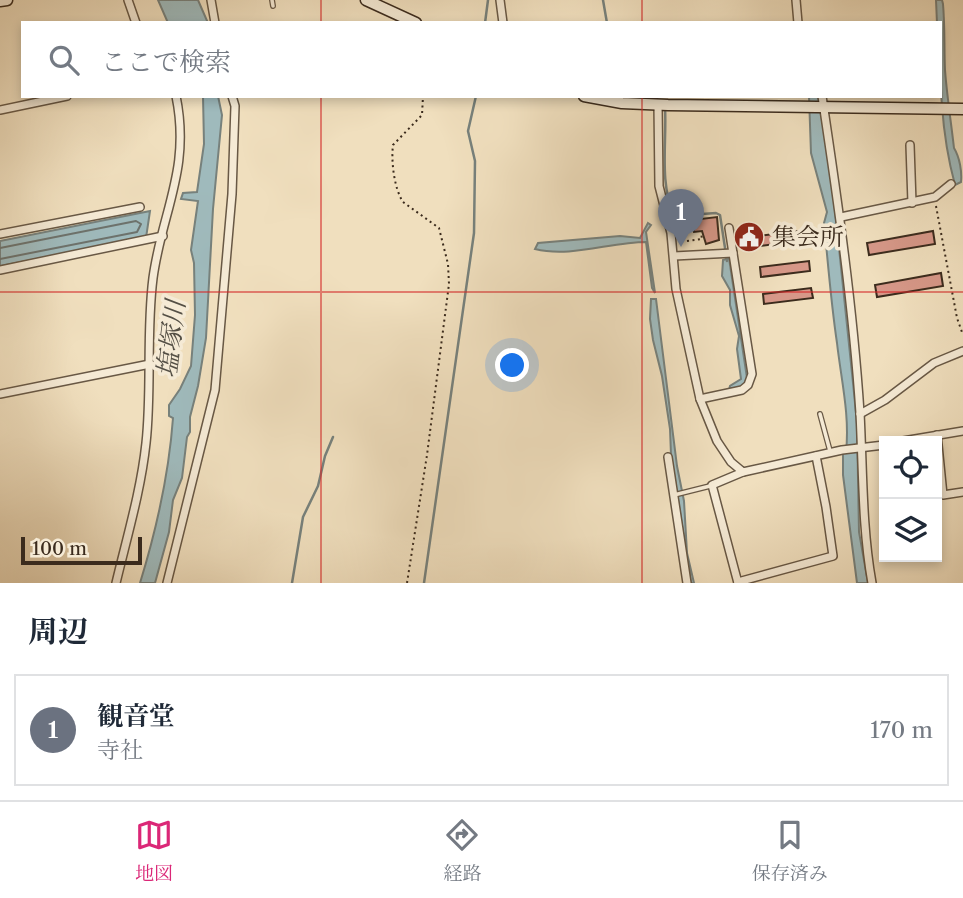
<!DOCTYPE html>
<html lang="ja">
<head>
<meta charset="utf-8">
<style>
	body { margin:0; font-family:"Libre Caslon Text","Noto Serif JP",serif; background:#f6f6f7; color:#1f2937 }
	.controls { position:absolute; right:21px; bottom:21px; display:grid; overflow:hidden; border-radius:0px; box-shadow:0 4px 10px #0003 }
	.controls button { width:63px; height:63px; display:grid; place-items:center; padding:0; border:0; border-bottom:2px solid #e0e1e3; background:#fff; color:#1f2937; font:35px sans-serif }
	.scale { position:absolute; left:21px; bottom:18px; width:121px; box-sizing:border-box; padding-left:7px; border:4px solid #3b2b1d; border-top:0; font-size:19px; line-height:24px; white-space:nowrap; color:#3b2b1d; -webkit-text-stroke:5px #f5ead5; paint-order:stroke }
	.you { position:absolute; left:513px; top:366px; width:24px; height:24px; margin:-18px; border:5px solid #fff; border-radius:50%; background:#1a73e8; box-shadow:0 0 0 10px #1a73e833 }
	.badge { display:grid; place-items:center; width:46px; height:46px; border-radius:50%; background:#db2777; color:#fff; font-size:23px; font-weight:700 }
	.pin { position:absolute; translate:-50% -58px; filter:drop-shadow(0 2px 4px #0008) }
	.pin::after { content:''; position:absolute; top:37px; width:24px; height:21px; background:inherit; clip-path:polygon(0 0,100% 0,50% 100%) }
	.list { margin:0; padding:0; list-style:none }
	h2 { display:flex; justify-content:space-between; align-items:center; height:91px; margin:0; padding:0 28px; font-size:30px }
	h2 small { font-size:23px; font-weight:400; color:#747a83 }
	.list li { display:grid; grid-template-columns:46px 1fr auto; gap:21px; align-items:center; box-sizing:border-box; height:112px; margin:0 14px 14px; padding:0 14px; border:2px solid #e0e1e3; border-radius:0px }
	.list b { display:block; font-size:26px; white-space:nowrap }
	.list p { margin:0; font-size:23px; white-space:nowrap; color:#747a83 }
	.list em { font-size:23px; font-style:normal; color:#747a83 }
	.icon { flex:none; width:38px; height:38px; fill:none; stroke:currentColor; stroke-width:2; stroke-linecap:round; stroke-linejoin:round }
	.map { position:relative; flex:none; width:963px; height:583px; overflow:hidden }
	.search { position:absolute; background:#fff; box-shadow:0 4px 10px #0003; left:21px; right:21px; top:21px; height:77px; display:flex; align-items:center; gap:18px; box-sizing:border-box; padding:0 24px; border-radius:0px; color:#747a83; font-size:26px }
	.sheet { height:217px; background:#fff }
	nav { display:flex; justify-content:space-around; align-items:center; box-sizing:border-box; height:98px; border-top:2px solid #e0e1e3; background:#fff; font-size:19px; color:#747a83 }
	nav a { display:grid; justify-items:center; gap:4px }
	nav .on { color:#db2777 }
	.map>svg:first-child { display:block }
</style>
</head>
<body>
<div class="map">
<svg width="963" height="583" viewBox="0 0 963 583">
	<rect width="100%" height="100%" fill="#f0dfbe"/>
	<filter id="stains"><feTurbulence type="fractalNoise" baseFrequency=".00286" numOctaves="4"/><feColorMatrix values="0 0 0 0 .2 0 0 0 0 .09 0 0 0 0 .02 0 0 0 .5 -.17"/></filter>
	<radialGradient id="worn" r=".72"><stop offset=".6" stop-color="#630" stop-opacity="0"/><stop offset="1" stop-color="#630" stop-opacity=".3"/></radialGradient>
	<g fill="#9fbabc" stroke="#77817c" stroke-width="2">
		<path d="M158,0H198L208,23H168Z"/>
		<path d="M936,0H942L943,4C945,26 944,48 945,70C947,96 951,122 954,148C960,158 962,172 961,182L955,185C940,130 940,79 940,23H937Z"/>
		<path d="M203,96H218L222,115L213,209L206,338L198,386L190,417V432L187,437L182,478L173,500L169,532L155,583H140C156,531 169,473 173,418L169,416V405L180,389L191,366L195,315L194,263L191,250L198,201L181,199L183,193L197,192L204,144Z"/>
		<path d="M809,96H818L831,171L853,383L857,424L859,532L868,583H857L843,475V453L846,452C850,415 841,379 837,343C831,303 828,263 824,223L827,212L811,153Z"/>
		<path d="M150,211L146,238L0,266V241Z"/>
		<path d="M648,223L651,225L646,232L655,293L652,288L646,242C610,242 571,258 535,249L538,243L620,236L640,238Z"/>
		<path d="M729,258L747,378L743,387L729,390L730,386L741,379L737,349L739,336L730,305V290L722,276L723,260Z"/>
		<path d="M651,299H656L677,466L684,501L687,553L694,583H691L671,455L670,429L662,376L653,340L650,319Z"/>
	</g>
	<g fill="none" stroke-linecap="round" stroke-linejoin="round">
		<path stroke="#6d726c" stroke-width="2" d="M0,248L136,221L141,224L137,232L0,259"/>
		<g stroke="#77817c" stroke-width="2.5">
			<path d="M603,0L607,23"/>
			<path d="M485,23L488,0"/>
			<path d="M665,107C667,143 659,182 674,216L716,213L720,215L727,261"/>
			<path d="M292,583L303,517L318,486L325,456L333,437"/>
			<path d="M424,583L474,233L475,161L468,131L476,96"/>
		</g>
	</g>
	<g fill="#d79889" stroke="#3b2b1d" stroke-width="2">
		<path d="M717,217L719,240L706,244L702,231L694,232L692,220Z"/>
		<path d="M807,230L808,240L760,246L758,236Z"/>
		<path d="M933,231L935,244L869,255L867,243Z"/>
		<path d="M809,261L810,271L761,277L760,267Z"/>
		<path d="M941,273L943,286L877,297L875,285Z"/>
		<path d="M811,288L813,298L764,304L763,294Z"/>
	</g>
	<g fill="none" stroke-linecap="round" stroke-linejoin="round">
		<g stroke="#685845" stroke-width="6">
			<g id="service">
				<path d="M272,0L273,6"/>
				<path d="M670,229L689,227"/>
				<path d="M820,414L830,451"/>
				<path d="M674,495L710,486"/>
			</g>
		</g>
		<g stroke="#685845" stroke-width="10">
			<g id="minor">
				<path d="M128,0L136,23"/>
				<path d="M211,0L215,23"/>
				<path d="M500,0L503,23"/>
				<path d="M796,0L798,23"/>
				<path d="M822,96C838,202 853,307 860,413C863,470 862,527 872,583"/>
				<path d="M658,104L659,186L671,233L676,289L700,399L717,441L731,462L743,472L842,450L884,445"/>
				<path d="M0,110L67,96"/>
				<path d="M910,145L912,203"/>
				<path d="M841,217L935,197L951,184"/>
				<path d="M0,234L140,207"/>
				<path d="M674,256L733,253"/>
				<path d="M0,270L163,236"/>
				<path d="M0,394L150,364"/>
				<path d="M700,399L742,390L748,385L752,374L729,228"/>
				<path d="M860,414L885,400L934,363L963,351"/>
				<path d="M937,435L943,495L963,492"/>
				<path d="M903,441L963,431"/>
				<path d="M668,457L687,583"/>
				<path d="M738,582L833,556L826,507L816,456"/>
				<path d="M116,583C127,537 141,490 146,443C152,389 146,333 153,278C162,211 191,169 176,96"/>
				<path d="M167,583L215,390L232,194L235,106L232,96"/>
				<path d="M738,583L712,485L743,472"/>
			</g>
		</g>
		<g stroke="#3b2b1d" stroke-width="13">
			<g id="secondary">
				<path d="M366,0L416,23"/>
				<path d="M0,1L7,0"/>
				<path d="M584,96L622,103L668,105L963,109"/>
			</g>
		</g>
		<g stroke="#3b2b1d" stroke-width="2" stroke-dasharray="2 3.5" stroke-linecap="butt">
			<path d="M936,206L957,318L963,335"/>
			<path d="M687,241L702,239L701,233"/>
			<path d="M407,583L427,455L449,284L448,264L439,228L403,202C394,188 391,161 393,145L422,115L423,96"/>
		</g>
		<use href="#service" stroke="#f5ead5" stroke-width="3.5"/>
		<use href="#minor" stroke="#f5ead5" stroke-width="7"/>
		<use href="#secondary" stroke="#f5ead5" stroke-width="10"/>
	</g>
	<path fill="none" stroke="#d62828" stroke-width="2" stroke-opacity="0.55" d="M321,0V23M642,0V23M321,96V583M642,96V583M0,292H963"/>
	<defs>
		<g id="civic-disc" transform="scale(1.575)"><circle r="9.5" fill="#8f2418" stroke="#f5ead5"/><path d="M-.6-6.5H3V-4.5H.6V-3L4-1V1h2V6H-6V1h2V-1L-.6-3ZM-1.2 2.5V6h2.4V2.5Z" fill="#fff"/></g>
	</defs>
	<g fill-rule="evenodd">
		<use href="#civic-disc" x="749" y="237"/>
	</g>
	<g text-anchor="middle" stroke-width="7" stroke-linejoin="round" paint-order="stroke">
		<g font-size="24" fill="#3b2b1d" stroke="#f5ead5" text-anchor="start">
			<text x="772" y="245">集会所</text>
		</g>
		<g font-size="26" font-style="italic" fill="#544f45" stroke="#f5ead5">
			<text transform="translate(171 339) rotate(-83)" y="9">塩塚川</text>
		</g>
	</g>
	<rect width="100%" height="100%" filter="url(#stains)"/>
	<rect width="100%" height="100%" fill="url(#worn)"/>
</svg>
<div class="controls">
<button><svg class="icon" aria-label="locate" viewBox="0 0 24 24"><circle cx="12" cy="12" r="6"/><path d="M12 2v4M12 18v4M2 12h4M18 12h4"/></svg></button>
<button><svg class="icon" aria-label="layers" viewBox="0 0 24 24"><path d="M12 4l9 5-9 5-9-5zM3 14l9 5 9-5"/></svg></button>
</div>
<div class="scale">100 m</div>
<div class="you"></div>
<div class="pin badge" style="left:681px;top:247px;background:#6b7280">1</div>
<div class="search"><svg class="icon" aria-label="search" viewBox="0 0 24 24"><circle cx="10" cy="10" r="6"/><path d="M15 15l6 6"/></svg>ここで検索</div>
</div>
<section class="sheet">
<h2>周辺<small></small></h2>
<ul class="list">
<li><span class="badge" style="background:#6b7280">1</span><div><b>観音堂</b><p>寺社</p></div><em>170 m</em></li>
</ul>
</section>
<nav>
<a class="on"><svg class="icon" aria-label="map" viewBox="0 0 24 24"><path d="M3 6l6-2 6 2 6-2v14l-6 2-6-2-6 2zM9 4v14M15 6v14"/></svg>地図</a>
<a><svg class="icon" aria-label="directions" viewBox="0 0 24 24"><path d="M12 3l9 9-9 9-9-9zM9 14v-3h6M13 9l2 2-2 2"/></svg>経路</a>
<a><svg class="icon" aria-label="saved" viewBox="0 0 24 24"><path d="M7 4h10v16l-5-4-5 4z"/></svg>保存済み</a>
</nav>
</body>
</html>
